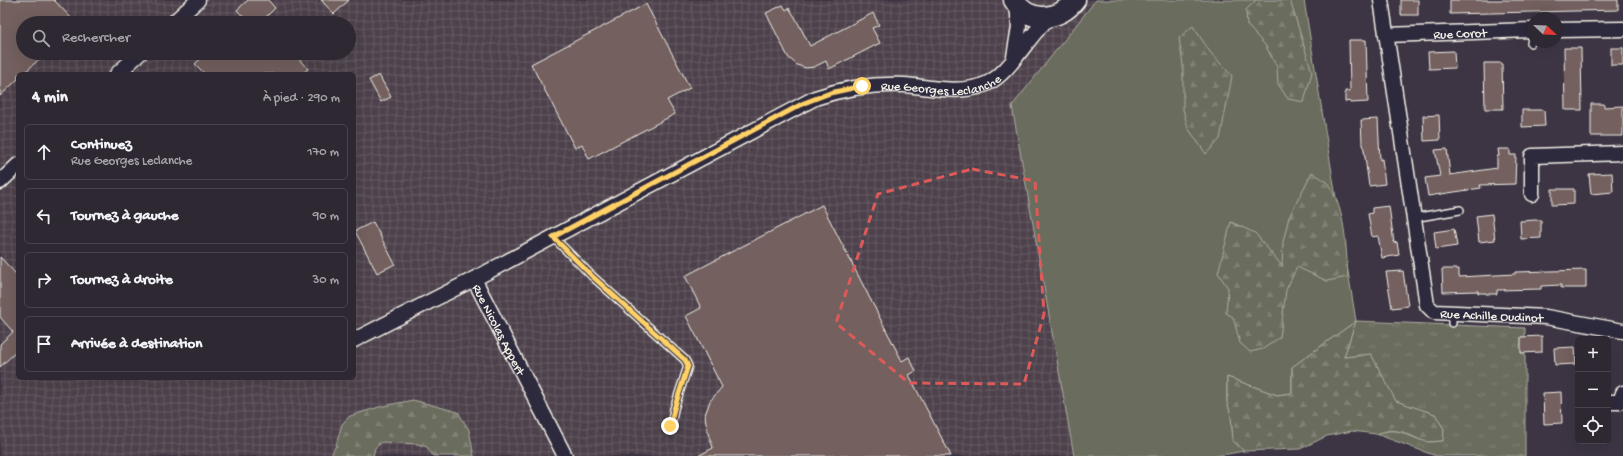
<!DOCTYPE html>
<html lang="fr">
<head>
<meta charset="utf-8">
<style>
	body { margin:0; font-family:"Gochi Hand",sans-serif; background:#36303b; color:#f1f3f6 }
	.controls { position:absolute; right:12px; bottom:12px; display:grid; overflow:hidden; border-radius:6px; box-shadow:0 4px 16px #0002 }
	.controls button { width:36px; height:36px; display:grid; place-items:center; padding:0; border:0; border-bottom:1px solid #49444e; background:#2e2833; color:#f1f3f6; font:20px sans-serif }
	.compass { position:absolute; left:1527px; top:12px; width:36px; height:36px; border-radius:50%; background:#2e2833; box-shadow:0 4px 16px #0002; rotate:113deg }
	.stop { position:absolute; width:12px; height:12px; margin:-9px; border:3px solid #ffd166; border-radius:50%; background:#fff }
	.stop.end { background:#ffd166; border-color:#fff; box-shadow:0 1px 4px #0008 }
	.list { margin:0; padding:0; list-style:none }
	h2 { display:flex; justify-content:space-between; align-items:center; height:52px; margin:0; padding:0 16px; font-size:17px }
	h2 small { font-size:13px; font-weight:400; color:#a7a6ac }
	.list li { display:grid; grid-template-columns:26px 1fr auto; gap:12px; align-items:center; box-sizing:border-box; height:56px; margin:0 8px 8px; padding:0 8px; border:1px solid #49444e; border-radius:6px }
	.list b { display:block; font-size:15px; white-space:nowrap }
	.list p { margin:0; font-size:13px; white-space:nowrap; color:#a7a6ac }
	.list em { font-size:13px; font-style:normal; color:#a7a6ac }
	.icon { flex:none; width:22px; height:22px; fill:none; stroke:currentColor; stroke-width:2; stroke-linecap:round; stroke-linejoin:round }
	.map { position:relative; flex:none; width:1623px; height:456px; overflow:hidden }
	.search { position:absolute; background:#2e2833; box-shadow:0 4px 16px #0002; left:16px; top:16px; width:340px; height:44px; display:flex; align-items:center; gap:10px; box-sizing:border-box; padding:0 14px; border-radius:22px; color:#a7a6ac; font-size:15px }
	.panel { position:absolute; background:#2e2833; box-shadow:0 4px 16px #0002; left:16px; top:72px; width:340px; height:308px; border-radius:6px }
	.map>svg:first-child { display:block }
</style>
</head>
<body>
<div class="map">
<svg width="1623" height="456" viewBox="0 0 1623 456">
	<defs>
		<pattern id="industrial-grid" width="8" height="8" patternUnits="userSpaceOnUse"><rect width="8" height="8" fill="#4d424c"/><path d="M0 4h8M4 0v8" fill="none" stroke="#675e66"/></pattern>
		<pattern id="forest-firs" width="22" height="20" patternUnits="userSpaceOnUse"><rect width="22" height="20" fill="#6a6c5d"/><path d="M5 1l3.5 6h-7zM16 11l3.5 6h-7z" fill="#808174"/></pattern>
		<pattern id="park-tufts" width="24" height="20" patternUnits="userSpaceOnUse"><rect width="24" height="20" fill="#6a6c5d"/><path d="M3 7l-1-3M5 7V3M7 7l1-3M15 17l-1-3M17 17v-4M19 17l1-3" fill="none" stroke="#808174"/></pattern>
	</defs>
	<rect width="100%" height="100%" fill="#3d3544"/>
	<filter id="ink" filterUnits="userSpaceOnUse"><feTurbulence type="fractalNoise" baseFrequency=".025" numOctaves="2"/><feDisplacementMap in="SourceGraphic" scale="8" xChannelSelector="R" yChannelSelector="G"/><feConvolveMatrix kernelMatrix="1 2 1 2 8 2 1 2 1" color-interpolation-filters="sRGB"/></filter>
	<g filter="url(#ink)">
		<path fill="url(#industrial-grid)" fill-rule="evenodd" d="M0,0H1096L1012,106L1074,456H0ZM23,23H349V53H23ZM18,74H354V378H18Z"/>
		<path fill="#6a6c5d" stroke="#afaea2" d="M1096,0H1304L1356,321L1292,367V393L1277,395L1227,377V402L1231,415L1233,440L1244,451L1216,456H1074L1012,106Z"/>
		<g fill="url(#forest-firs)" stroke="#afaea2">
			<path d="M1256,0H1290L1312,72L1304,102L1288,99L1278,84L1277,67L1265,45L1247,25L1246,10Z"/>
			<path d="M1193,26L1210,52L1232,76L1220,139L1206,154L1188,128L1183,109V65L1179,38Z"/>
			<path d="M1312,172C1317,176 1326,180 1329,185C1346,212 1346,247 1348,277L1327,281L1297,267L1286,290L1280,337L1263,349L1250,352L1240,343L1233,317L1226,313L1228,288L1218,273L1231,222L1255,233L1282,266L1283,242L1289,217Z"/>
			<path d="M1356,321L1344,357L1371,354L1396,400L1435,414L1444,429V441L1425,442L1403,432L1390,430L1376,434L1352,431L1327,436L1300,449L1244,451L1233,441L1231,415L1227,402V377L1277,395L1292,393V367Z"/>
			<path d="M413,400L458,412L469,430L474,456H433L427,447L418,444L382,442L375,448L373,456H331L336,445L342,424L350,416L379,407Z"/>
		</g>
		<path fill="url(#park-tufts)" stroke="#afaea2" d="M1356,321L1525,328V456H1436L1376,434C1401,426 1402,435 1424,441C1430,443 1437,441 1443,441L1444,429L1435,414L1396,401L1371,354L1344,357Z"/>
		<g fill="#73605f" stroke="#f4f1e8">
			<path d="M0,0H54L76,23H23V53H46L23,74H18V79L0,96Z"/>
			<path d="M248,0H268L275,8L260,23H249L237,10Z"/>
			<path d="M321,0H349L334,14Z"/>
			<rect x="1401" y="0" width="17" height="15"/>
			<path d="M1450,0H1618V10L1450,14Z"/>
			<path d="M646,4L690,88L667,100L675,114L589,159L582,144L575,148L531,64Z"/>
			<path d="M783,5L786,10L789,8L795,17L810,46L873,13L879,25L872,28L880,43L829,69L826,61L814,67L806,68L797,65L788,57L766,13Z"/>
			<path d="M1349,40H1366L1368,102L1350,103V101L1345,102V91H1350Z"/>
			<path d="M1564,48H1581L1582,110H1565Z"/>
			<rect x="1611" y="48" width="12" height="17"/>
			<path d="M1454,51L1455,68L1429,69L1428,52Z"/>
			<path d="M207,53H293L308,69L302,74H205L195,64Z"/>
			<path d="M1484,63H1502L1503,109H1485Z"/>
			<path d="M379,75L391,97L381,102L369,80Z"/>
			<path d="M1591,104H1604V107L1623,106V136H1591Z"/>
			<path d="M1522,110H1544L1545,126L1522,127Z"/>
			<path d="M1439,115L1440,140L1424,141L1423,116Z"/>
			<path d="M1378,119L1380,160L1382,159L1385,184L1369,186L1363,143H1362L1361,120Z"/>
			<path d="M1447,149L1450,175L1497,168V156H1499L1498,149H1510V155H1516L1515,184L1480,185L1481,188L1428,196L1425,178L1440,176L1435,150Z"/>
			<path d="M1612,173L1613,192L1591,194L1589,174Z"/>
			<path d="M1552,189H1574V204L1552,205Z"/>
			<path d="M822,205L902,361L909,357L916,371L909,375L951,456H698L713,448L707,430L705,415L710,401L722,387L686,316L701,308L685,276Z"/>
			<path d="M1389,206L1394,243L1397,242L1399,255L1382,258L1378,236L1372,237L1368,214L1372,213V208Z"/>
			<path d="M1492,214L1495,240L1479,242L1476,216Z"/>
			<path d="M1535,220H1541V238L1521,239L1520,221Z"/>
			<path d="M373,222L395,264L377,273L355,231Z"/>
			<path d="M1454,229L1457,246L1436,249L1434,232Z"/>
			<path d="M0,257L18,276V350L0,367V344L13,332L0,317Z"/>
			<path d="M1442,269H1459V277L1515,274V272L1586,270V288H1561V285L1541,286V289L1497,290V294H1486V293H1478V291L1443,292Z"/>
			<path d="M1403,271L1408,306L1392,308L1386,272Z"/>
			<path d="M1542,336V352L1521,353V337Z"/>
			<path d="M1575,347L1576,364L1555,365L1554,348Z"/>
			<path d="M1561,392L1562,423L1544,424L1543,393Z"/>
		</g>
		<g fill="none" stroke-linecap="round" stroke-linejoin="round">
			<g stroke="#f4f1e8" stroke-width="10">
				<g id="lane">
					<path d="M1531,43L1533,30"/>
					<path d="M1413,218L1460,210"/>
					<path d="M553,237L592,276L685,360L688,366L674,409L671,426"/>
					<path d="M1452,313V323"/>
				</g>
			</g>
			<g stroke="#f4f1e8" stroke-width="17">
				<g id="street">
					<path id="s1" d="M1381,0L1427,305L1434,312L1546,317L1623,331"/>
					<path d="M173,23L198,0"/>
					<path d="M1557,30L1623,29"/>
					<path id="s2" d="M1386,35L1533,30"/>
					<path d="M1014,57L1019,27L1017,4"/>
					<path d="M117,74L140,53"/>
					<path d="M0,182L18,165"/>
					<path d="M1532,194V156L1623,153"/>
					<path id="s3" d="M474,279L815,98C844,88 873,84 904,85C930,87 961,95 986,84C1011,73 1027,36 1050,17"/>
					<path id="s4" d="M354,340L474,279L565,456"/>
					<path d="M1608,402H1620L1623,393"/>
				</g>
			</g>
			<g stroke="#f4f1e8" stroke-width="23">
				<path id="secondary" d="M1014,0C1028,24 1060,21 1075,0"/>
			</g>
			<use href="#lane" stroke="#2f2a3d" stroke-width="7"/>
			<use href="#street" stroke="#2f2a3d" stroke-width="14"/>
			<use href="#secondary" stroke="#2f2a3d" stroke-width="20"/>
		</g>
	</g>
	<g fill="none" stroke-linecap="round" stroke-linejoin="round" filter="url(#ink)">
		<path stroke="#ffd166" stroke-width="5" d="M670,426L674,409L688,366L685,360L592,276L553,237L804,103L830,93L862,86"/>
	</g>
	<path fill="none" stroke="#de5a58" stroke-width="3" stroke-dasharray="8 5" stroke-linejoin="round" d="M972,169L1035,181L1044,314L1024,384L909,383L836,323L878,194Z"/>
	<g text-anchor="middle" stroke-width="3" stroke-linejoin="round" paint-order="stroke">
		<g font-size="13" fill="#f4f1e8" stroke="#2f2a3d">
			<text dy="5" stroke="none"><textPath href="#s2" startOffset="74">Rue Corot</textPath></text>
			<text dy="5" stroke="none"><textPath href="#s3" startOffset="514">Rue Georges Leclanche</textPath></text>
			<text dy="5" stroke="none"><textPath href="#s1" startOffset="376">Rue Achille Oudinot</textPath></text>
			<text dy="5" stroke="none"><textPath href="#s4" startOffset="191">Rue Nicolas Appert</textPath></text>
		</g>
	</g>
</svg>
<div class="controls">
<button>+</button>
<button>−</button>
<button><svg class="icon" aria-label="locate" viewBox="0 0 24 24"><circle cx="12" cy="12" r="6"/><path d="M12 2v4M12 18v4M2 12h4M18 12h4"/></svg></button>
</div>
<svg class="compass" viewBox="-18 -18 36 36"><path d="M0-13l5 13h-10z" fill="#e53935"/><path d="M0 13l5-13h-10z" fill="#a7a6ac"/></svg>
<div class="stop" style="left:862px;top:86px"></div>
<div class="stop end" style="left:670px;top:426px"></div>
<div class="search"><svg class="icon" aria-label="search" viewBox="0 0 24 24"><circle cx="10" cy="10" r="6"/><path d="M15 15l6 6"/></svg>Rechercher</div>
<section class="panel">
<h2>4 min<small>À pied · 290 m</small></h2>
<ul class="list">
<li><svg class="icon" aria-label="ahead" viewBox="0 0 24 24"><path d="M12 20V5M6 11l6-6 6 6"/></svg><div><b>Continuez</b><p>Rue Georges Leclanche</p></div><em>170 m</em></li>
<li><svg class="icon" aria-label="left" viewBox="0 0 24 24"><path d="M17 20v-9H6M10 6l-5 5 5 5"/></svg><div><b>Tournez à gauche</b></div><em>90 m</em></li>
<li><svg class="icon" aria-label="right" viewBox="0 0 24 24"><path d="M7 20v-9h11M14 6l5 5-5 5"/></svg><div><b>Tournez à droite</b></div><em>30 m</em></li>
<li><svg class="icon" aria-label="arrive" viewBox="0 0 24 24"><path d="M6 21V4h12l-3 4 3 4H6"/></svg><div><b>Arrivée à destination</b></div></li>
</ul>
</section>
</div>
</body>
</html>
